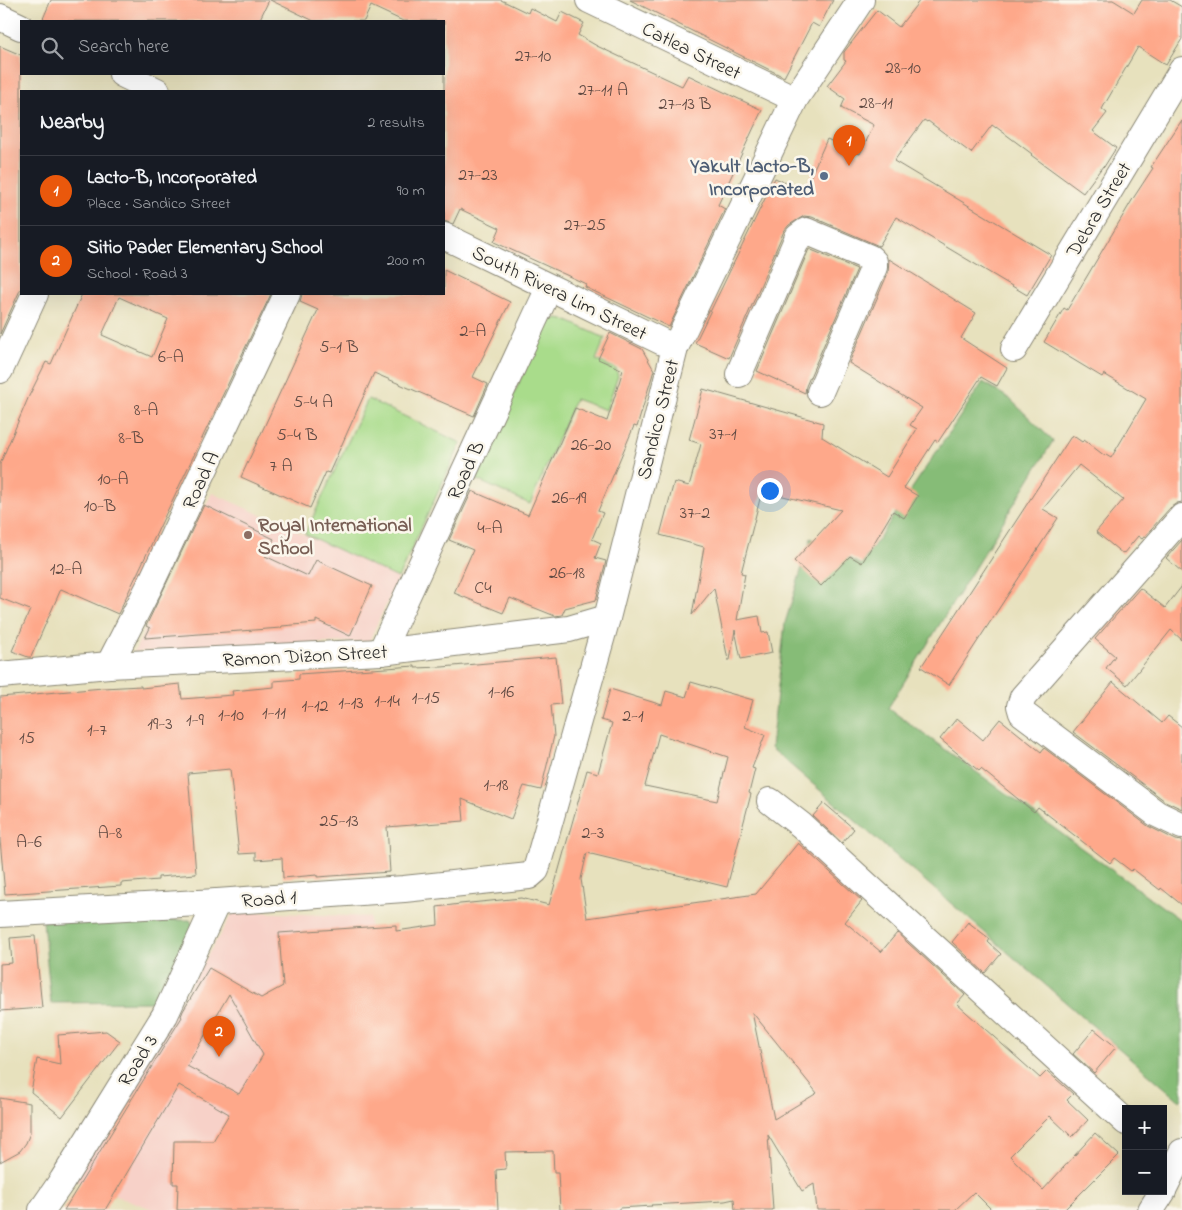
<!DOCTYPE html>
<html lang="en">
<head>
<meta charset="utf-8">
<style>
	body { margin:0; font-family:"Indie Flower",sans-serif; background:#242831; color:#f1f3f6 }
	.controls { position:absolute; right:15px; bottom:15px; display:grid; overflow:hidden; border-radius:0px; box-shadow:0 5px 20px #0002 }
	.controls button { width:45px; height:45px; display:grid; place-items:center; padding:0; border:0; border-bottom:1px solid #363941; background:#171b24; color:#f1f3f6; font:25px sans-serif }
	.you { position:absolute; left:769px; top:490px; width:18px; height:18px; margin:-12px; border:4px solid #fff; border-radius:50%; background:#1a73e8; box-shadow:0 0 0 8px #1a73e833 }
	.badge { display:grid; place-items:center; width:32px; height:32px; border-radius:50%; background:#ea580c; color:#fff; font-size:16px; font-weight:700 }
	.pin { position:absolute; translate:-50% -41px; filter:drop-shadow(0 1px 2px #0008) }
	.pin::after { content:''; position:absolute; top:26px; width:18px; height:15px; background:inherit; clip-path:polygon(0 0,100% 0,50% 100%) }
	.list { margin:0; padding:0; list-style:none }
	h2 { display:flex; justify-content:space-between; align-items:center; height:65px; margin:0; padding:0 20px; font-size:21px }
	h2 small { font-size:16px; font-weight:400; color:#9ea1a6 }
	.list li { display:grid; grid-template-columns:32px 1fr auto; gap:15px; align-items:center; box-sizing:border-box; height:70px; padding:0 20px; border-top:1px solid #363941 }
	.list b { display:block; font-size:19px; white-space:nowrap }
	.list p { margin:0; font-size:16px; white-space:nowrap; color:#9ea1a6 }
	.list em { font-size:16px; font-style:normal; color:#9ea1a6 }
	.icon { flex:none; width:28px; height:28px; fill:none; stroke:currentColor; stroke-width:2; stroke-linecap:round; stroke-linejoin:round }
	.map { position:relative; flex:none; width:1182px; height:1210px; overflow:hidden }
	.search { position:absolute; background:#171b24; box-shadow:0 5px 20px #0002; left:20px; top:20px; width:425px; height:55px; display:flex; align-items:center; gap:12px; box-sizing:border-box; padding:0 18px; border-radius:0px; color:#9ea1a6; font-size:19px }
	.panel { position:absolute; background:#171b24; box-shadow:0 5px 20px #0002; left:20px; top:90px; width:425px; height:205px; border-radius:0px }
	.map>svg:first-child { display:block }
</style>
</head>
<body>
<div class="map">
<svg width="1182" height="1210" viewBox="0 0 1182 1210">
	<rect width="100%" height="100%" fill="#fbf7ec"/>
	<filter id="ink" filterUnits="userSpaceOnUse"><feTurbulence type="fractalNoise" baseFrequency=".02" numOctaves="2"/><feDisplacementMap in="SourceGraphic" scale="10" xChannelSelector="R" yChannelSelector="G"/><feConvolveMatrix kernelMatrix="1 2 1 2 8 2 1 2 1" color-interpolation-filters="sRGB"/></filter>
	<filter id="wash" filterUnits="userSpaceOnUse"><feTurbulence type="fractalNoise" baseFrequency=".0096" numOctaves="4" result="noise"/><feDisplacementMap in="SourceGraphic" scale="20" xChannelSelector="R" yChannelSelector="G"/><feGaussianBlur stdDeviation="1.12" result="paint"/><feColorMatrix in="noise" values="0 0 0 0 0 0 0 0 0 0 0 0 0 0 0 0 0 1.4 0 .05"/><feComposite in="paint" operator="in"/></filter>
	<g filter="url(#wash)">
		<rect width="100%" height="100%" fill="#e7e1bd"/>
		<g fill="#f7d1c8">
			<path d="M212,493L399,577L369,641L134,652Z"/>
			<path d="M234,911L370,917L368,983L218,1210H155L74,1180Z"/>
		</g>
		<g fill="#a9dc8b" stroke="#6a845b">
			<path d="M557,318L563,319L605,338L596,360L616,369L618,376L606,410L575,399L530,504L475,479L544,328L552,320Z"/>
			<path d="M368,399L461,443L398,578L305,534Z"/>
		</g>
		<g fill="#86bc77" stroke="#587451">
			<path d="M983,382L1010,399L1053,441L888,708L1182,921V1098L1180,1101L771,748L785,623L811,538L861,565Z"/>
			<path d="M190,920L196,931L156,1002L51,1003L43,921Z"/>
		</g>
		<g id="blocks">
			<g fill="#fea88a" fill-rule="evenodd">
				<path d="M51,0H269L259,21H42Z"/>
				<path d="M270,0H501L528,13L530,8L557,22L562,12L584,23L578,35L597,46L682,86L688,75L762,110L718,205L725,209L669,327L585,287L586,284L494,242L500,228L460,209L453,224L444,221V21H403L371,6L364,21H314Z"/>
				<path d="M630,0H833L819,27L812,23L784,77Z"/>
				<path d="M920,0H1113L1134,13L1142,0H1170L1182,7V39L1166,65L1138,47L1102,109L1107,113L1093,131L1116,148L1104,167L1103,166L1083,193L1031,155L1032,154L996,127V128L992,125L971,153L928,121L927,122L924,120L894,161L1051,255L1027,295L896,217L879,246L812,217L804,216L789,225L784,231L729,358L695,343L775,178L804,191L827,139L860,154L874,125L841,108L845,99L827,86L846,61L844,60V52L877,10L899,27Z"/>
				<path d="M0,46L21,55V288L0,334Z"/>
				<path d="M1182,120V502L1177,503L1171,507L1142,539L1138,536L1123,554L1096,532L1123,500L1079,465L1043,509L1058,518L949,685L921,667L1072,435L1082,442L1084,440L1105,456L1106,455L1111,458L1146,399L1104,374L1102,377L1044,342L1064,308L1067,310L1134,197L1153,168L1151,167Z"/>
				<path d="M809,249L857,269L806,386L805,393L757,371Z"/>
				<path d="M889,259L976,313L961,338L1007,368L997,386L981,377L938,442L935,440L904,488L918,496L904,518L893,511L862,563L850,556L821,586L794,561L841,510L762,491L741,573L745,574L737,620L759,616L762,633L768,632L772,653L741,659L735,630L730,660H728L714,588L692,615L704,547L660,535L674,482L689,486L701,444L689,440L703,389L823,423L822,437L887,477L917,429L910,425L922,408L849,363L888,273Z"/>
				<path d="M444,270L510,302L473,377L488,384L474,416L374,373L329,473L326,472L310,508L241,477L318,310L300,302L302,294H444Z"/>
				<path d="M82,294H271L118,614L61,589L31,657H28L12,651L30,610L0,598V464L29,396L46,362L51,364ZM119,297L168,319L152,357L102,335Z"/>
				<path d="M610,333L642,349L654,370L637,427L634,426L598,511L603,513L592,539L601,543L595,558L606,561L596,600L565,608L562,615L555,616L510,598L503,613L454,593L473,550L449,540L472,491L528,515L575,408L607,421L623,370L598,359Z"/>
				<path d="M204,505L274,539L265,556L308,576L316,560L372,586L350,636L316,620V623L282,626L281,628L145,638L150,628L146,626Z"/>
				<path d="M1182,540V572L1166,558Z"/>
				<path d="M1182,586V640L1171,630L1127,685L1106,668L1115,656L1095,639L1140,588L1165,608Z"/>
				<path d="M556,657L561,704L551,705L554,736L541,790L524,786L511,819L462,799L464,821L387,827L390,872L317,877V875L283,878L282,858L256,860V853L239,854L230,769L188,773L196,874L158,877V880L121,883V886L5,894L0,840V697L103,688L141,686V688L180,684L182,699L233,695L232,691L274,687V681L299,679V674L415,666V668L442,667Z"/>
				<path d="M691,682L753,700L745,727L765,735L752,768L755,769L749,793L751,794L727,887L587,853L581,879L587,918L756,894L798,843L862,901L845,922L881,952L897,933L965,995L957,1004L1040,1078L1047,1071L1073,1094L1067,1100L1088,1120L1072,1137L1050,1116L1010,1156L1043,1190L1095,1133L1119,1155L1064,1210H992L974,1192L955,1210H817L814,1184L802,1191L768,1135L773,1210H735L734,1199L725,1201L651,1205L652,1206L619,1208V1210H560L558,1173H554L553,1151L505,1152L506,1169L496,1170L498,1210H177L178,1184H173L174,1141H213L229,1114L179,1085L105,1210H64L182,1017L181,1016L183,1011L209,968L261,998L283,986L279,933L396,925V931L438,925L437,907L460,904L521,898L549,905L587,770L598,773L612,723L601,720L610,689L662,705L666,691L686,697ZM659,734L728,757L717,801L645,786ZM229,994L263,1055L239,1094L187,1066ZM752,1012L817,1093L774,1119Z"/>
				<path d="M1113,682L1162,723L1168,716L1182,727V809L1165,801L1073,732Z"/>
				<path d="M957,718L983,740L1000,719L1041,752L1044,748L1148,826L1176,840L1182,841V905L1161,888L1160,890L1133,869L1131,871L1114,858L1110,863L1038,807L1034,812L981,769L979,771L940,739Z"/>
				<path d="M824,803L854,829L842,843L813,816Z"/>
				<path d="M968,922L990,939L988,942L1001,954L985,973L952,942Z"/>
				<path d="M35,936L42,1008L0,1011V964L12,963L10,938Z"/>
				<path d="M1094,1029L1116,1047L1094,1073L1073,1054Z"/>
				<path d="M106,1031L120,1041L62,1117L31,1092L37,1059L60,1064L58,1035Z"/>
				<path d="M0,1098L30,1103V1133L26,1143L20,1151L0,1162Z"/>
			</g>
		</g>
	</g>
	<g filter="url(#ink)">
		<use href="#blocks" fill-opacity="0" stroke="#898674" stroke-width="1"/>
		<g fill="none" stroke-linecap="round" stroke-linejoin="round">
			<g stroke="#898674" stroke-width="28">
				<g id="minor">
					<path d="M589,0L795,99"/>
					<path d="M0,17L21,27"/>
					<path d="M122,74L157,91"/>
					<path d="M444,236L675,348"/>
					<path d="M1014,349L1182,70"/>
					<path d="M0,370L35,294"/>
					<path d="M739,374L798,237L806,231L870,258L874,262V267L820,392"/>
					<path d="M1182,517L1023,697L1020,706L1022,713L1157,814L1182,826"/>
					<path d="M381,652L549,288"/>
					<path d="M109,665L150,585L287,294"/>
					<path d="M0,675L109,665L381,652L569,629L607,618"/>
					<path d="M770,801L801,825L1126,1122"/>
					<path d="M0,914L217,902L404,889L529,876L536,870L607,618L675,348L795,99L861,0"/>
					<path d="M1163,1190L1182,1152"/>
					<path d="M42,1210L62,1181L165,1015L217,902"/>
					<path d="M1151,1210L1163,1191"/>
				</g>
			</g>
			<use href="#minor" stroke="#fff" stroke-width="26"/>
		</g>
	</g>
	<circle fill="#5c6f8a" stroke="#fbf7ec" stroke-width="2" cx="824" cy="176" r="5"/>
	<circle fill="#8d6e63" stroke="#fbf7ec" stroke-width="2" cx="248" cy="535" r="5"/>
	<g text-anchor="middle" stroke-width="5" stroke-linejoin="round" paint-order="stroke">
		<g font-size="18" fill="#604a43">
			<text x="533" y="61">27-10</text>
			<text x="903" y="73">28-10</text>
			<text x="603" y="95">27-11 A</text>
			<text x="876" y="108">28-11</text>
			<text x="685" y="109">27-13 B</text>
			<text x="478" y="180">27-23</text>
			<text x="585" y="230">27-25</text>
			<text x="473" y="336">2-A</text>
			<text x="339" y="352">5-1 B</text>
			<text x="171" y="362">6-A</text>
			<text x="313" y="407">5-4 A</text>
			<text x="146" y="415">8-A</text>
			<text x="723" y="439">37-1</text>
			<text x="297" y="440">5-4 B</text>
			<text x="131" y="443">8-B</text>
			<text x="591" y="450">26-20</text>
			<text x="281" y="471">7 A</text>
			<text x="113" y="484">10-A</text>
			<text x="569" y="503">26-19</text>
			<text x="100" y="511">10-B</text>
			<text x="695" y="518">37-2</text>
			<text x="490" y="533">4-A</text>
			<text x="66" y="574">12-A</text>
			<text x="567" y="578">26-18</text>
			<text x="483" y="593">C4</text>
			<text x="501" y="697">1-16</text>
			<text x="426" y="703">1-15</text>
			<text x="387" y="706">1-14</text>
			<text x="351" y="708">1-13</text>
			<text x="315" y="711">1-12</text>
			<text x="274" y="718">1-11</text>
			<text x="231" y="720">1-10</text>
			<text x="633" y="721">2-1</text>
			<text x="195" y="725">1-9</text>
			<text x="160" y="729">19-3</text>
			<text x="97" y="735">1-7</text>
			<text x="27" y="743">15</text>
			<text x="496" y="790">1-18</text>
			<text x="339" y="826">25-13</text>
			<text x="110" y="838">A-8</text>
			<text x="593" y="838">2-3</text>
			<text x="29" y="847">A-6</text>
		</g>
		<g font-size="20" fill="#2b2b2b" stroke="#fbf7ec">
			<text transform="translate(692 50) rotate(26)" y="7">Catlea Street</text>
			<text transform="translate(1098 209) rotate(-59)" y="7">Debra Street</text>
			<text transform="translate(560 292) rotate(26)" y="7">South Rivera Lim Street</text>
			<text transform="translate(657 419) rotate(-76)" y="7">Sandico Street</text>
			<text transform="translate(465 470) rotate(-65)" y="7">Road B</text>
			<text transform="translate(200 480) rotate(-65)" y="7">Road A</text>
			<text transform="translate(305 655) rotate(-3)" y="7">Ramon Dizon Street</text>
			<text transform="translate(269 898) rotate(-4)" y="7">Road 1</text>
			<text transform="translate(137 1060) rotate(-58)" y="7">Road 3</text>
		</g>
		<g font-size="20" font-weight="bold" fill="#4e5e75" stroke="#fbf7ec" text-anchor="end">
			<text x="814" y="172">Yakult Lacto-B,<tspan x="814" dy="23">Incorporated</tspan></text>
		</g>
		<g font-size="20" font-weight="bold" fill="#785e54" stroke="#fbf7ec" text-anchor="start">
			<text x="258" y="531">Royal International<tspan x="258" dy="23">School</tspan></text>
		</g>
	</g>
</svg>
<div class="controls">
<button>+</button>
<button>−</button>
</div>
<div class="you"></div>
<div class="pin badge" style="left:849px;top:166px">1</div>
<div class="pin badge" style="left:219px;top:1057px">2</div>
<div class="search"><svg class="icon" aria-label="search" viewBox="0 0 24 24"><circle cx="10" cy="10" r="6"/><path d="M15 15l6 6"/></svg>Search here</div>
<section class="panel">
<h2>Nearby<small>2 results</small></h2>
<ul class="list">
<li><span class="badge">1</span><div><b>Lacto-B, Incorporated</b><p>Place · Sandico Street</p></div><em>90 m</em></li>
<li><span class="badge">2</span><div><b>Sitio Pader Elementary School</b><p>School · Road 3</p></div><em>200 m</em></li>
</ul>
</section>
</div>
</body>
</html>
